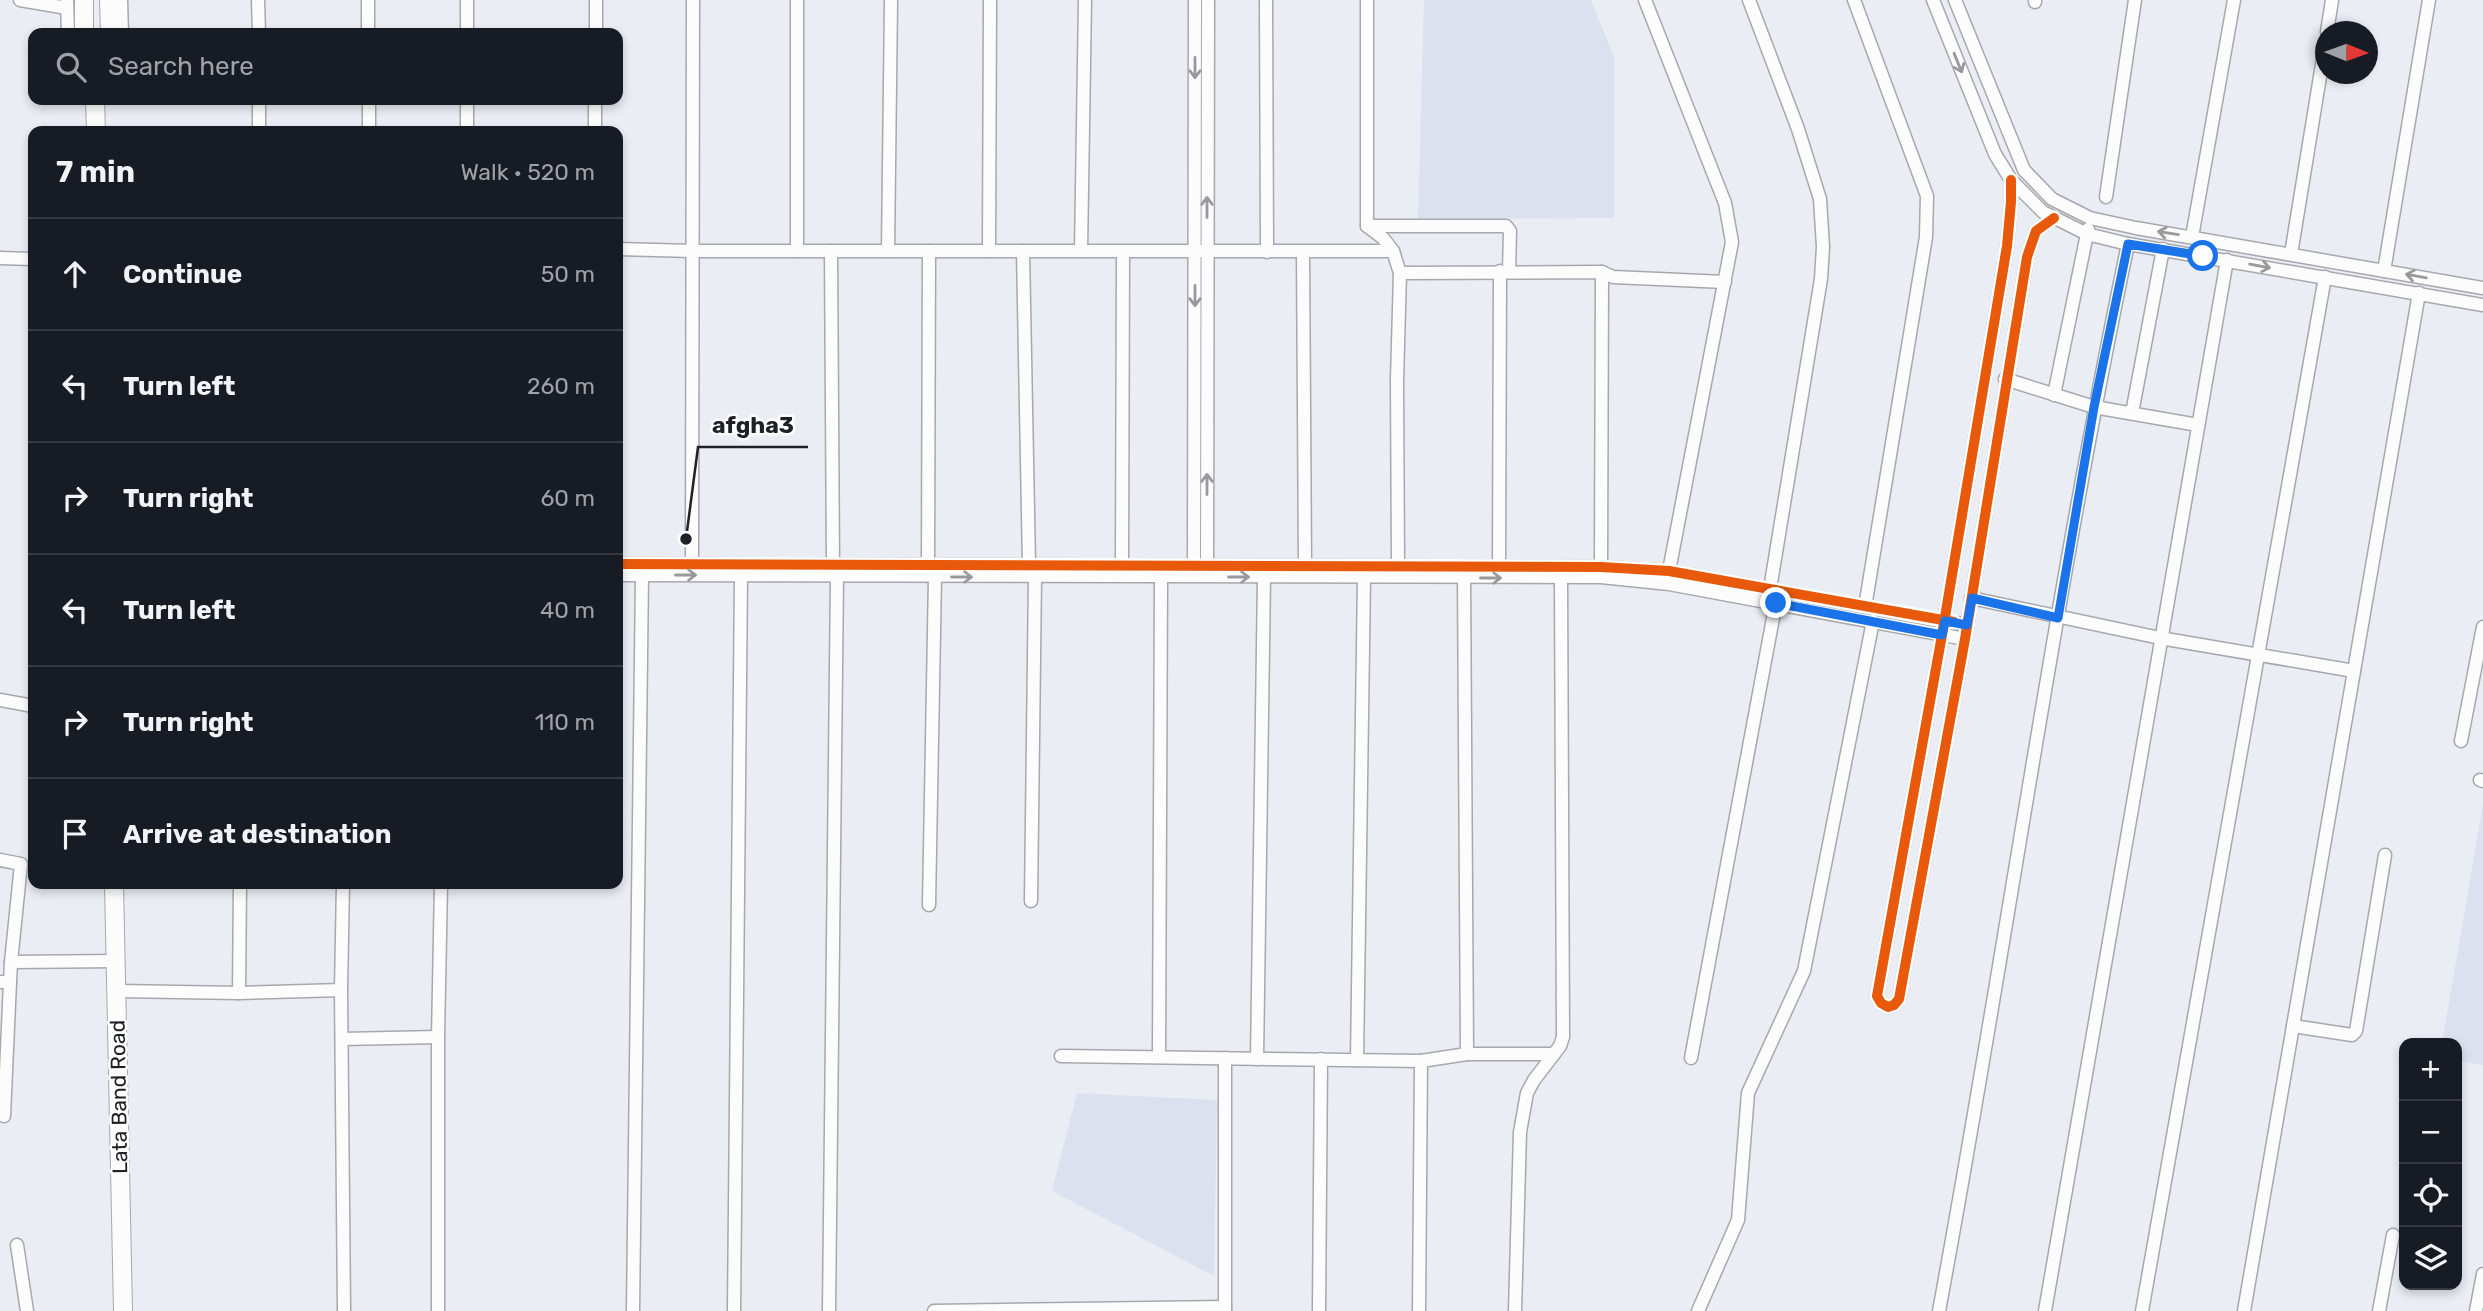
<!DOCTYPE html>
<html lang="en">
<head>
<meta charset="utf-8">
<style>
	body { margin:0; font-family:Rubik,sans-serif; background:#20242c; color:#f1f3f6 }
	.controls { position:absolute; right:21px; bottom:21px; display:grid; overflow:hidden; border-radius:14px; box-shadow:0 4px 10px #0003 }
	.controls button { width:63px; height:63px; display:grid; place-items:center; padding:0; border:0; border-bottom:2px solid #363941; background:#171b24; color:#f1f3f6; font:35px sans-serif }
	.compass { position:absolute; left:2315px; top:21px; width:63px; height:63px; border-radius:50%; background:#171b24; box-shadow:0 4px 10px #0003; rotate:91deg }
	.stop { position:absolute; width:21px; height:21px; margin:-16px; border:5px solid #1a73e8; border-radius:50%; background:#fff }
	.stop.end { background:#1a73e8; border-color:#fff; box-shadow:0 2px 7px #0008 }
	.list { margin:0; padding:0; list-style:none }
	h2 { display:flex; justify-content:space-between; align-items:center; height:91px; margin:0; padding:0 28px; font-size:30px }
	h2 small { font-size:23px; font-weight:400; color:#9ea1a6 }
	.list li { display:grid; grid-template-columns:46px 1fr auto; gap:21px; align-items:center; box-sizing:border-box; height:112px; padding:0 28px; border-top:2px solid #363941 }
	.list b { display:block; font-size:26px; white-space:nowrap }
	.list em { font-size:23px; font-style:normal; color:#9ea1a6 }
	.icon { flex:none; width:38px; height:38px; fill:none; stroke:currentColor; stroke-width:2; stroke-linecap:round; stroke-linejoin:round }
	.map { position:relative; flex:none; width:2483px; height:1311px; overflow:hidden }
	.search { position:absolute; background:#171b24; box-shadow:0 4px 10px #0003; left:28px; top:28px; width:595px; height:77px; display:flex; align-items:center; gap:18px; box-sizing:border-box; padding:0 24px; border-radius:14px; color:#9ea1a6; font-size:26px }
	.panel { position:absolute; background:#171b24; box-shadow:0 4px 10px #0003; left:28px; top:126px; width:595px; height:763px; border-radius:14px }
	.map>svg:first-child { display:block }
</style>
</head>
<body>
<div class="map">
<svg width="2483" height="1311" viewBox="0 0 2483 1311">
	<rect width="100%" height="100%" fill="#eaedf4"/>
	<g fill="#dce1ef">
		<path d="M1424,0H1591L1614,57V218L1418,219Z"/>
		<path d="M2483,804V1065L2457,1061V1043H2442Z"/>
		<path d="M1077,1093L1217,1100L1214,1276L1052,1191Z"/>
	</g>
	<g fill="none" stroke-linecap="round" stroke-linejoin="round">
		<g stroke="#a6a8ae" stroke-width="15">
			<g id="minor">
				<path d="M20,0L67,8"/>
				<path d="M67,0L68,33"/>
				<path d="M121,0L122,33"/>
				<path d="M258,0L259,33"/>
				<path d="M368,0V33"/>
				<path d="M467,0V33"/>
				<path d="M1266,0L1267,252"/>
				<path d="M1367,0V226L1383,238L1393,251"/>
				<path d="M1645,0L1725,203L1732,242L1669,571"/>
				<path d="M1749,0L1798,129L1820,199L1823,247L1821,279L1770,589"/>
				<path d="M1854,0L1927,196L1926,237L1865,607"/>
				<path d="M1933,0L1995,154L2011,180L2043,212L2087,234L2128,244L2483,305"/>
				<path d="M1955,0L2024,170L2052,199L2090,218L2136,228L2483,288"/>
				<path d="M2035,2V0"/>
				<path d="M2327,32L2332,0"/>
				<path d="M596,33V0"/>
				<path d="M259,100V131"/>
				<path d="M369,100V131"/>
				<path d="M467,100V131"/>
				<path d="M595,131V100"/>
				<path d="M2011,180V202L2007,246L1942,635L1877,996L1881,1003L1888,1007L1894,1005L1899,999L1965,639L2027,257L2036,231L2054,218"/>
				<path d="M2106,197L2135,0"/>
				<path d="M1367,226H1506L1510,231L1509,272"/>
				<path d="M2192,237L2234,0"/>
				<path d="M618,249L692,251H1393L1400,273L1602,272L1613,277L1725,282"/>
				<path d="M797,251V0"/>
				<path d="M831,251L833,564"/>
				<path d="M888,251L891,0"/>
				<path d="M989,251L990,0"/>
				<path d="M1023,251L1029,565"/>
				<path d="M1081,251L1085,0"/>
				<path d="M1303,252L1305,565"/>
				<path d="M2291,254L2326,40"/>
				<path d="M0,258L33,259"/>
				<path d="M2384,271L2429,0"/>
				<path d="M2005,379L2094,407L2198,425"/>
				<path d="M2054,395L2088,229"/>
				<path d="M2132,413L2163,249"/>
				<path d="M692,563L693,0"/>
				<path d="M618,564L1601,567L1669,571L1967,625"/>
				<path d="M1122,564L1123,252"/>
				<path d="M928,565L929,251"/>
				<path d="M1398,566L1397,380L1400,273"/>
				<path d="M1499,566L1500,271"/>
				<path d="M1601,567L1602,272"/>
				<path d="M1194,570L1195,0"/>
				<path d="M1207,573L1208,0"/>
				<path d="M618,575L1601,577L1669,584L1965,639"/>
				<path d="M1464,577L1467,1054"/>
				<path d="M1971,598L2160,638L2354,671"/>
				<path d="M0,700L33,706"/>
				<path d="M2461,741L2483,627"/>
				<path d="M2480,780L2483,781"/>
				<path d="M0,860L21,864L11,962"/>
				<path d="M343,884L341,990L344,1311"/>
				<path d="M1031,901L1035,576"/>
				<path d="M929,905L935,577"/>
				<path d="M0,982H10L11,962L117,961"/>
				<path d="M118,991L239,993L341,990"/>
				<path d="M239,993L240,884"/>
				<path d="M2293,1026L2352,1035L2356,1031L2385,855"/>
				<path d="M342,1039L438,1037"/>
				<path d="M1061,1056L1421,1061L1467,1054H1554"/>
				<path d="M1159,1057L1161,577"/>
				<path d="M1691,1058L1776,602"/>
				<path d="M1257,1059L1264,577"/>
				<path d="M1357,1060L1364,577"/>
				<path d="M4,1116L10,982"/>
				<path d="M17,1245L27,1311"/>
				<path d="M438,1311V1037L441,884"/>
				<path d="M633,1311L642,575"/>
				<path d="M734,1311L741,576"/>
				<path d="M829,1311L837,577"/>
				<path d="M934,1311L1225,1307"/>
				<path d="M1225,1311V1058"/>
				<path d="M1319,1311L1321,1059"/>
				<path d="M1419,1311L1421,1061"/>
				<path d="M1515,1311L1520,1132L1527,1093L1534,1080L1560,1046L1563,1037L1561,578"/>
				<path d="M1698,1311L1738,1220L1748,1093L1804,971L1873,621"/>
				<path d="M1939,1311C2005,956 2054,597 2128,244"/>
				<path d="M2045,1311L2227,260"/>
				<path d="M2142,1311L2325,277"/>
				<path d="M2244,1311L2419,293"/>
				<path d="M2379,1311L2393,1235"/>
				<path d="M2476,1311L2483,1274"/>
			</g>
		</g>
		<g stroke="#a6a8ae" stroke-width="20">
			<g id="secondary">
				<path d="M84,0V33"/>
				<path d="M109,0L110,33"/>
				<path d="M95,100L96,131"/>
				<path d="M114,884L123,1311"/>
			</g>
		</g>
		<use href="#minor" stroke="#fcfcfd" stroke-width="12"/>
		<use href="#secondary" stroke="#fcfcfd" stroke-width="18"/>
		<g stroke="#fff" stroke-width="15">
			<g id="cycleway">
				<path d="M2011,180V202L2007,246L1942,635L1877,996L1881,1003L1888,1007L1894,1005L1899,999L1965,639L2027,257L2036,231L2054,218"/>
				<path d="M618,564L1601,567L1669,571L1954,622"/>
			</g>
		</g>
		<use href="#cycleway" stroke="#e8590c" stroke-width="10"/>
	</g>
	<defs><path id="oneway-shaft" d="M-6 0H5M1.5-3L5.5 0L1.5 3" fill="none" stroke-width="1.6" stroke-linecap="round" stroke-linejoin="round" transform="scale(1.75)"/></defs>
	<g stroke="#99999c">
		<use href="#oneway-shaft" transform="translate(1958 63) rotate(68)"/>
		<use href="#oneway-shaft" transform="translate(1195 68) rotate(90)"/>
		<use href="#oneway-shaft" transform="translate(1207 207) rotate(-90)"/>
		<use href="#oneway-shaft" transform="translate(2168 233) rotate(-171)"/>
		<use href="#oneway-shaft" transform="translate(2260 266) rotate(10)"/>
		<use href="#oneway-shaft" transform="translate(2416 276) rotate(-170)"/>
		<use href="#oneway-shaft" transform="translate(1195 296) rotate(90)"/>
		<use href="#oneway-shaft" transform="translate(1207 484) rotate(-90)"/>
		<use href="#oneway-shaft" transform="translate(686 575)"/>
		<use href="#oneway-shaft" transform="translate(962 577)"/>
		<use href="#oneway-shaft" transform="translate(1239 577)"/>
		<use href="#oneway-shaft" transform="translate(1491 578)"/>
	</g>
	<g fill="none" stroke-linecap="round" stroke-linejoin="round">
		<path stroke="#1a73e8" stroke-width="9" d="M1776,603L1942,635L1945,621L1967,625L1972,598L2058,618L2094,407L2128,244L2203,256"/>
	</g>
	<g text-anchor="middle" stroke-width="5" stroke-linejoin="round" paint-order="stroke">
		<g font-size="21" fill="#202126" stroke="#fff">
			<text transform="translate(119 1097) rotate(-91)" y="7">Lata Band Road</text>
		</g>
	</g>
	<path fill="none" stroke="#202126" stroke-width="2.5" d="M686 539L698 447H808"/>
	<circle fill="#202126" stroke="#fff" stroke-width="2.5" cx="686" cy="539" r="7"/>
	<g font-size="23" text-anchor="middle" font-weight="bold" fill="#202126" stroke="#fff" stroke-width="5" stroke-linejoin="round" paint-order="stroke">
		<text x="753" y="433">afgha3</text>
	</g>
</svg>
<div class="controls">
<button>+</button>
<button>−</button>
<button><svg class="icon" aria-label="locate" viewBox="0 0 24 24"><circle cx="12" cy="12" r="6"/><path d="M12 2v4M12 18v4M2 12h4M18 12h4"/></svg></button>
<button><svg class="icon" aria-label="layers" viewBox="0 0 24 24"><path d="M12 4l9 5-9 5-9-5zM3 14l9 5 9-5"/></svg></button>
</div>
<svg class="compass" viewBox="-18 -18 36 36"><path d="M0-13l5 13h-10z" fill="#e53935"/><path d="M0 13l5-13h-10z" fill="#9ea1a6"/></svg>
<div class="stop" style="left:2203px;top:256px"></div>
<div class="stop end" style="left:1776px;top:603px"></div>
<div class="search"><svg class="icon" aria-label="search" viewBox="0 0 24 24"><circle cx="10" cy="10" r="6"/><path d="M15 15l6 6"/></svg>Search here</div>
<section class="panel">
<h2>7 min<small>Walk · 520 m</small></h2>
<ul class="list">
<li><svg class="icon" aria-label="ahead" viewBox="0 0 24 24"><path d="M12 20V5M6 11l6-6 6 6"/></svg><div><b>Continue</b></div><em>50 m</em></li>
<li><svg class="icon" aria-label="left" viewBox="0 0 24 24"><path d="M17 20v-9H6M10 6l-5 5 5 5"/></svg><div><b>Turn left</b></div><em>260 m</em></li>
<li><svg class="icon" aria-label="right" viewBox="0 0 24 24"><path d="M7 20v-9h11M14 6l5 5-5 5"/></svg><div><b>Turn right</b></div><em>60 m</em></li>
<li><svg class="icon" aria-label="left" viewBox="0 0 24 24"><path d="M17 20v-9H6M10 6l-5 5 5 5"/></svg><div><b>Turn left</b></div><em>40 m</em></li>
<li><svg class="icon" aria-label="right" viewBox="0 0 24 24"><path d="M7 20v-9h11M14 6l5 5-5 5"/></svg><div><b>Turn right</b></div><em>110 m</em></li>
<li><svg class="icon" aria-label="arrive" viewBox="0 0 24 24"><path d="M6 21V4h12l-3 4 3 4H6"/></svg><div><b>Arrive at destination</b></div></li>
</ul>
</section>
</div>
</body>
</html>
